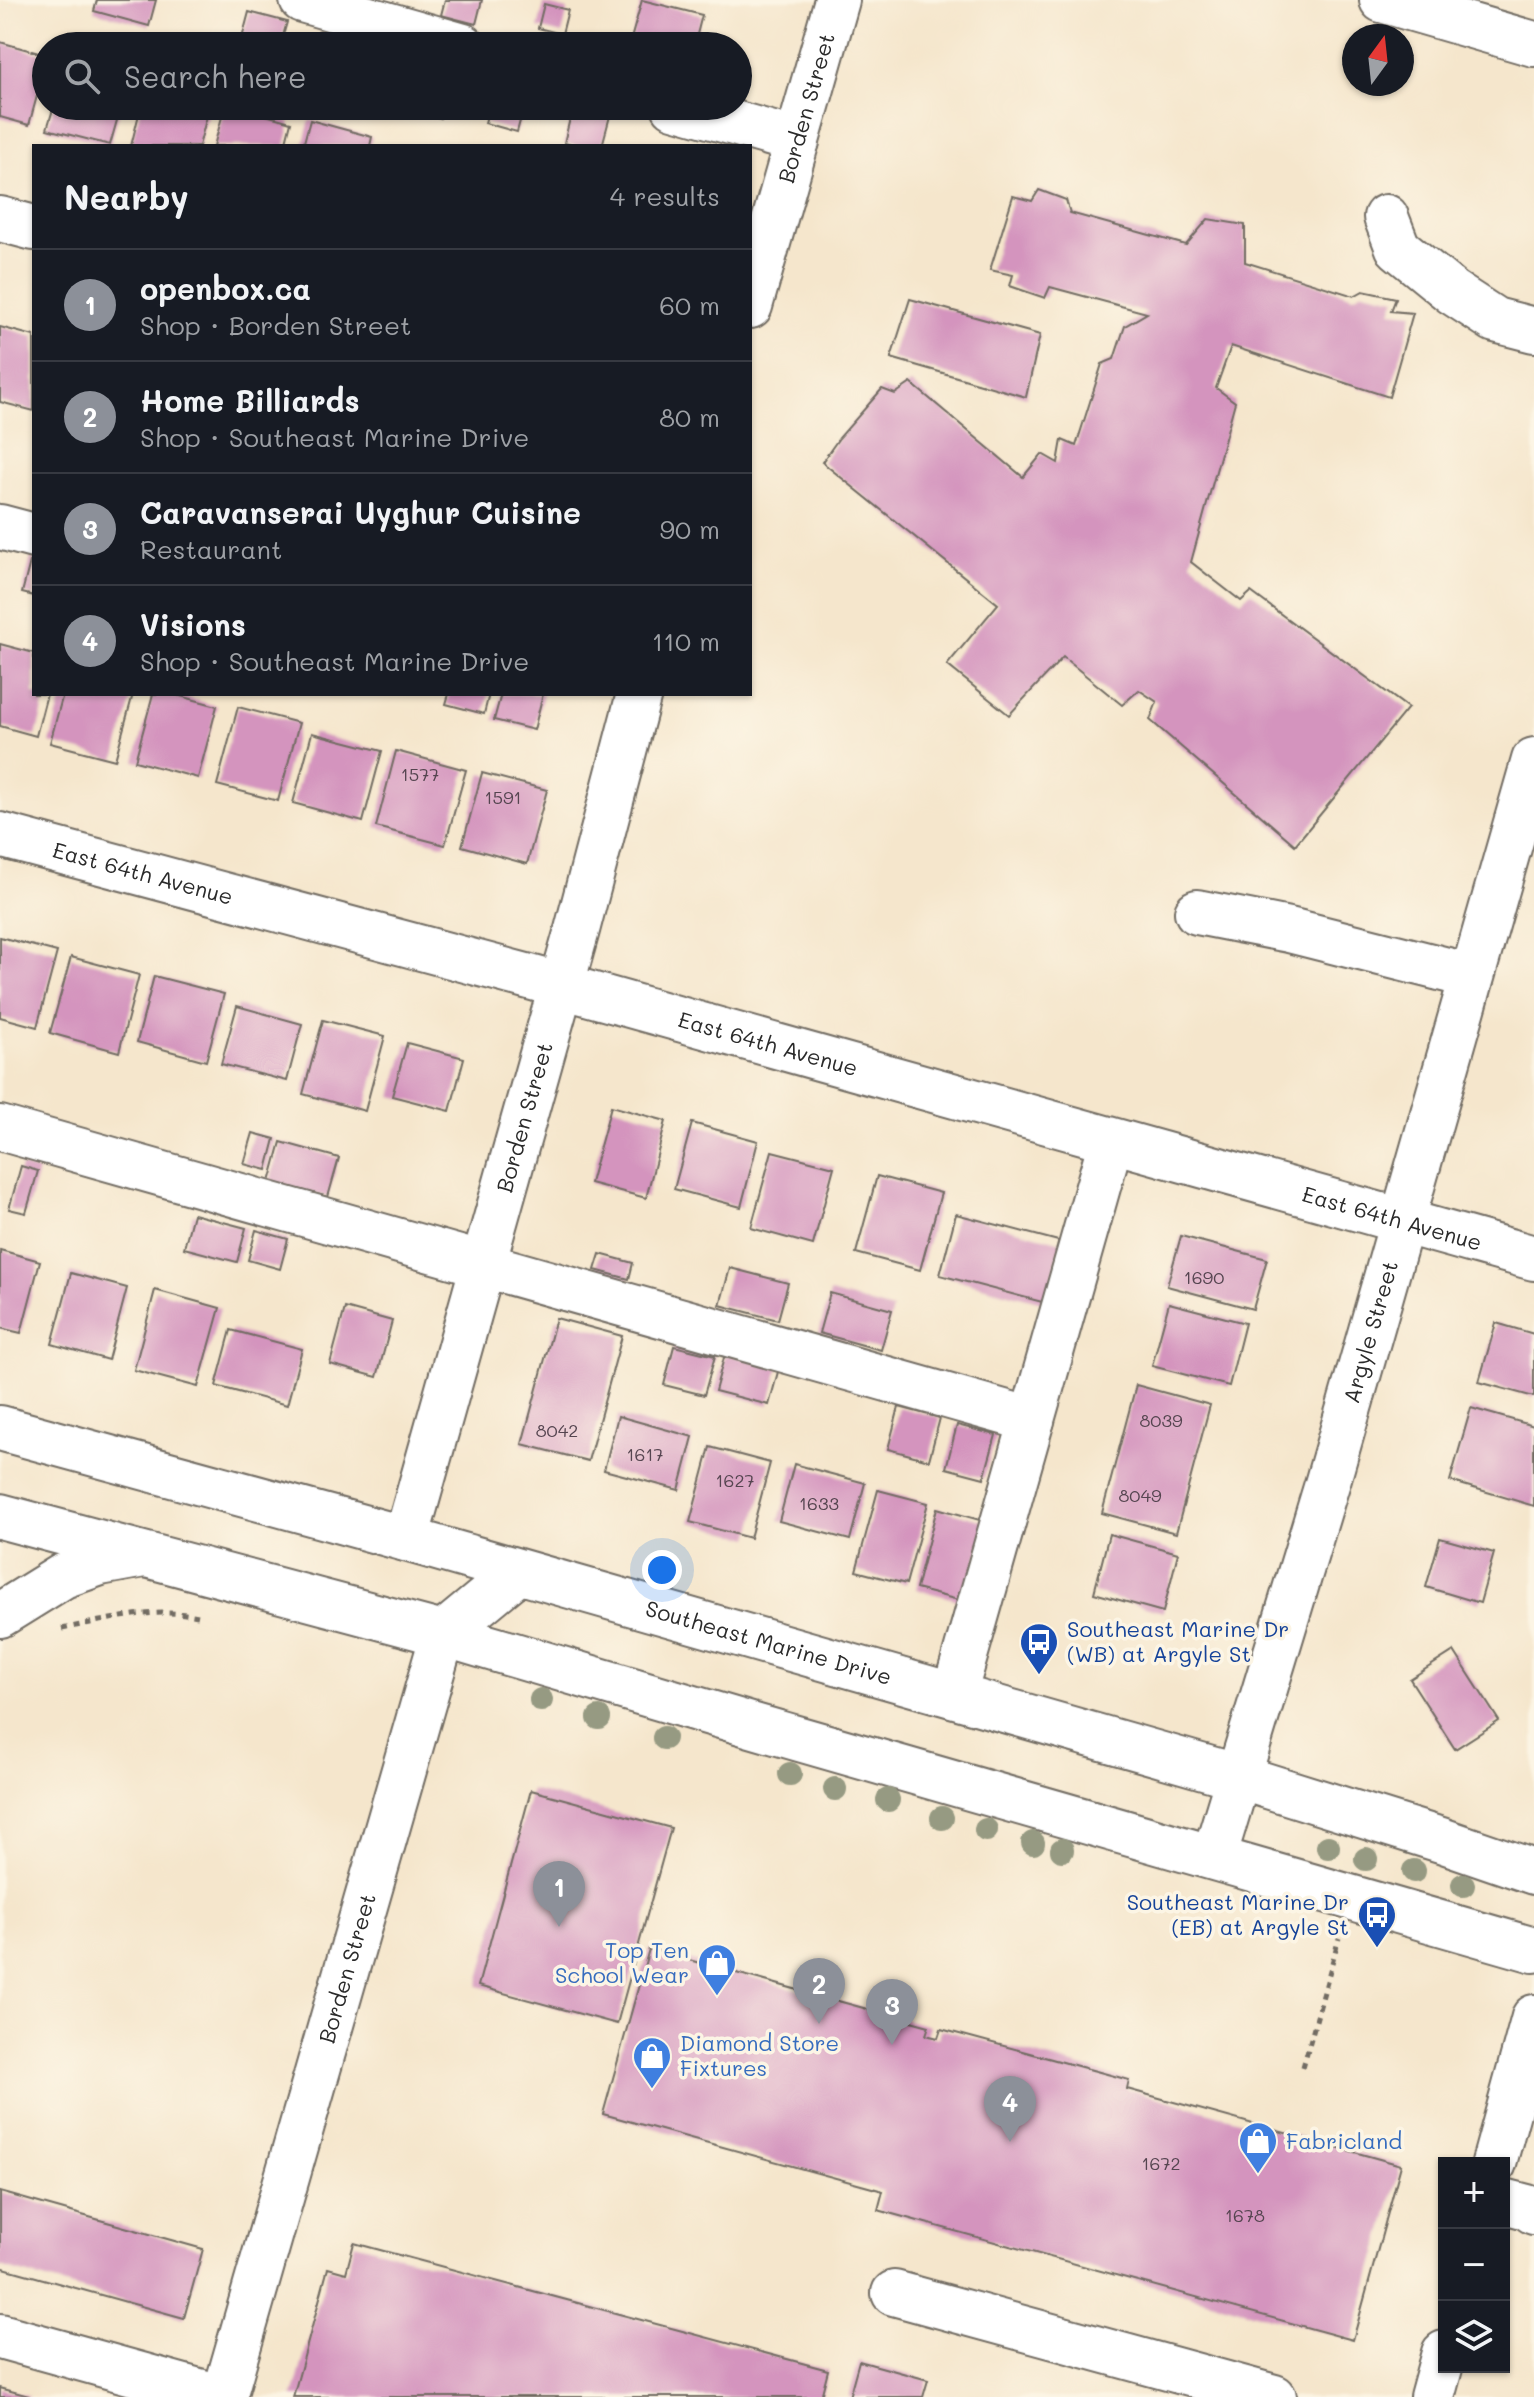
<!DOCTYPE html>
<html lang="en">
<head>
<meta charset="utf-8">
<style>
	body { margin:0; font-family:Mali,sans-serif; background:#20242c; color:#f1f3f6 }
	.controls { position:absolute; right:24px; bottom:24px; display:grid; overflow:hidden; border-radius:0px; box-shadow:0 2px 6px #0004 }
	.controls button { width:72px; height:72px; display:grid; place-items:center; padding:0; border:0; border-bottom:2px solid #363941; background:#171b24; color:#f1f3f6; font:40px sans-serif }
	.compass { position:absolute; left:1342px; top:24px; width:72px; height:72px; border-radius:50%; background:#171b24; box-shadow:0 2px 6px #0004; rotate:15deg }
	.you { position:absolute; left:662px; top:1570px; width:28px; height:28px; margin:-20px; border:6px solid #fff; border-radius:50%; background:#1a73e8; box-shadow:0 0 0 12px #1a73e833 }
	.badge { display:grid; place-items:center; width:52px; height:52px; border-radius:50%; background:#8c9099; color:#fff; font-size:26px; font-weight:700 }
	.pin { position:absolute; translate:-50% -66px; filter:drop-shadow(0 2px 4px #0008) }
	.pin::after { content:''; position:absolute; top:42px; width:28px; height:24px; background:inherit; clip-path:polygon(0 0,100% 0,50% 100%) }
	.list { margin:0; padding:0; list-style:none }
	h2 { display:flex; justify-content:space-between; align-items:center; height:104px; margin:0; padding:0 32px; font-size:34px }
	h2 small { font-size:26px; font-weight:400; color:#9ea1a6 }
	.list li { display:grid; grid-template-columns:52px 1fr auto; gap:24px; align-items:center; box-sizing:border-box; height:112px; padding:0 32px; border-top:2px solid #363941 }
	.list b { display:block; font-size:30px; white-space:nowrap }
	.list p { margin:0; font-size:26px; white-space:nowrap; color:#9ea1a6 }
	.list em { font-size:26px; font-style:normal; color:#9ea1a6 }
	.icon { flex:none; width:44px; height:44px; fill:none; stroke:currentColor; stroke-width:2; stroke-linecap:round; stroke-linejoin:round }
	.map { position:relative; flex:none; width:1534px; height:2397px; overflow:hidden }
	.search { position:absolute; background:#171b24; box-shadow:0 2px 6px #0004; left:32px; top:32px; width:720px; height:88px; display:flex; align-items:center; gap:20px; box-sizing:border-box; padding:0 28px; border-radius:44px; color:#9ea1a6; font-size:30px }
	.panel { position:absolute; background:#171b24; box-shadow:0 2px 6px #0004; left:32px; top:144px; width:720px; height:552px; border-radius:0px }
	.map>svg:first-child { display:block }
</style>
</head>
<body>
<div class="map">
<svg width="1534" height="2397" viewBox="0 0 1534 2397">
	<rect width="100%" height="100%" fill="#fcf5e5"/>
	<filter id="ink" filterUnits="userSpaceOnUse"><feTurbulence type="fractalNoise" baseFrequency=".0125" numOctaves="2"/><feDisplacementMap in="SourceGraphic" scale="16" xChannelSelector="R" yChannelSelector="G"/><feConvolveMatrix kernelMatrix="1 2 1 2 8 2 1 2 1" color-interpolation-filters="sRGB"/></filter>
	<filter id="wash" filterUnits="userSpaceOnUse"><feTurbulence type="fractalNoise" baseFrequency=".006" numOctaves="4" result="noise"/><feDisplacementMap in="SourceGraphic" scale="32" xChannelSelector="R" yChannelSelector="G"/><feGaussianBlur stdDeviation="1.8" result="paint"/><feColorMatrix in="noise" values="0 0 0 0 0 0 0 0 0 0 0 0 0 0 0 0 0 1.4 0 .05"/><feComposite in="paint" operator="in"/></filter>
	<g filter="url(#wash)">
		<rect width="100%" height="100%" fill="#f5e6cc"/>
		<g id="blocks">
			<g fill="#d494be">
				<path d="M97,0H156L149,26L94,11Z"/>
				<path d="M445,0H482L476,24L441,15Z"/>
				<path d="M642,0L702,15L694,46H629Z"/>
				<path d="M544,4L568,10L562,34L538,28Z"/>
				<path d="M249,12L287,22L280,46H240Z"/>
				<path d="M329,33L374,45V46H326Z"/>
				<path d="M0,42L46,55V63L29,125L0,117Z"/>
				<path d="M54,106H121L110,145L47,129Z"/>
				<path d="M141,106H201L209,108L199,146H131Z"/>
				<path d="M225,106H232L291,122L285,146H214Z"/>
				<path d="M398,106H443L440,118Z"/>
				<path d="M489,106H524L517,132L485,123Z"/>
				<path d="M573,106L610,116L602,146H577L564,143Z"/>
				<path d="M310,120L372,137L370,146H303Z"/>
				<path d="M1039,190L1066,200L1070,213L1186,245L1208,219L1245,225V262L1354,296L1363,291L1396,298L1391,311L1413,313L1389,397L1231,346L1216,388L1235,402L1191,562L1241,601L1251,592L1408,708L1295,845L1150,720L1157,702L1139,690L1122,705L1063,657L1009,715L947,665L998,604L822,462L839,438L882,389L895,394L911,383L1023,477L1042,454L1058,463L1062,440L1076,446L1102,364L1114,359L1125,326L1147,313L1050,287L1045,298L1010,286L1013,275L990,270L1013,196L1032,201Z"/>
				<path d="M910,299L1040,335L1026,397L891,358Z"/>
				<path d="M0,327L34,336V411L0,402Z"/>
				<path d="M31,558H34V596L22,593Z"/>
				<path d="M0,644L34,653V694H47L36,736L0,726Z"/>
				<path d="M63,694H133L115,760L50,743Z"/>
				<path d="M153,694H173L217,706L198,778L135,761Z"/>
				<path d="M449,694H489L484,714L446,704Z"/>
				<path d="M501,694H543L534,730L494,720Z"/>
				<path d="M238,707L299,723L278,801L217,785Z"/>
				<path d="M312,733L382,751L363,822L293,803Z"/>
				<path d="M396,751L466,770L445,845L376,827Z"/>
				<path d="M482,773L547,790L527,864L462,846Z"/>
				<path d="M0,937L57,952L37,1027L0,1017Z"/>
				<path d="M71,957L139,975L119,1052L50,1033Z"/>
				<path d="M154,976L224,994L206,1061L137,1042Z"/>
				<path d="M237,1006L302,1024L287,1081L221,1064Z"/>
				<path d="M323,1020L385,1036L365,1111L303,1094Z"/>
				<path d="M407,1043L464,1058L450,1111L392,1096Z"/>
				<path d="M611,1106L666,1121L646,1198L590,1183Z"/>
				<path d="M692,1123L758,1141L741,1207L674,1189Z"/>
				<path d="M253,1133L275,1139L267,1170L244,1164Z"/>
				<path d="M281,1142L339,1158L328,1197L270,1182Z"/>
				<path d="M772,1151L834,1167L813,1245L751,1228Z"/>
				<path d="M21,1166L38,1171L26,1213L9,1209Z"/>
				<path d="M877,1176L941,1193L920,1270L856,1253Z"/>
				<path d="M193,1214L246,1228L237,1262L184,1248Z"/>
				<path d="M956,1214L1062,1242L1046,1303L940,1275Z"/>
				<path d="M256,1230L288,1239L280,1269L248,1260Z"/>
				<path d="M1181,1236L1267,1259L1253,1309L1167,1286Z"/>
				<path d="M0,1250L40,1261L21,1333L0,1328Z"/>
				<path d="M600,1254L633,1263L629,1279L595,1270Z"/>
				<path d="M730,1268L788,1283L778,1320L720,1305Z"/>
				<path d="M71,1273L127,1288L108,1360L52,1344Z"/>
				<path d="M155,1290L220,1308L198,1387L134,1370Z"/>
				<path d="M830,1293L892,1310L881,1350L819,1333Z"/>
				<path d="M1169,1303L1245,1323L1229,1386L1152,1366Z"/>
				<path d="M345,1308L392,1321L377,1377L330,1364Z"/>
				<path d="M556,1318L622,1336L588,1461L522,1444Z"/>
				<path d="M1496,1323L1534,1334V1397L1479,1382Z"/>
				<path d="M231,1330L302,1349L287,1405L216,1386Z"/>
				<path d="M674,1346L715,1356L704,1395L664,1385Z"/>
				<path d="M725,1354L779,1368L769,1405L715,1391Z"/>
				<path d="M1136,1385L1210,1405L1176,1533L1102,1513Z"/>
				<path d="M899,1407L940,1418L929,1460L888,1449Z"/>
				<path d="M1471,1408L1534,1426V1506L1450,1481Z"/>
				<path d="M618,1416L693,1437L679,1490L604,1470Z"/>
				<path d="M957,1425L996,1435L984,1478L946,1468Z"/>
				<path d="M710,1447L770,1463L750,1538L690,1522Z"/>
				<path d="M794,1464L865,1483L850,1540L779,1521Z"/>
				<path d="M878,1490L928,1503L906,1584L856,1571Z"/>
				<path d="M937,1508L987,1522L966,1602L916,1589Z"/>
				<path d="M1109,1534L1178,1553L1163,1612L1094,1593Z"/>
				<path d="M1440,1538L1494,1553L1480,1603L1426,1587Z"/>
				<path d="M1454,1651L1499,1721L1455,1749L1410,1679Z"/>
				<path d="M531,1790L671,1828L617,2024L478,1986Z"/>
				<path d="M649,1949L929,2026L926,2035L938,2038L941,2029L1129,2080L1127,2089L1401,2165L1353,2340L878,2210L883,2191L603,2114Z"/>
				<path d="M0,2192L203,2249L184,2318L0,2267Z"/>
				<path d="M354,2243L828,2370L821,2397H293L328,2268L346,2273Z"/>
				<path d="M859,2361L928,2380L923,2397H849Z"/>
				<path d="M0,2388L29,2396V2397H0Z"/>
			</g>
		</g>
	</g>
	<g filter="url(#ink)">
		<use href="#blocks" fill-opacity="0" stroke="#726c63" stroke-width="2"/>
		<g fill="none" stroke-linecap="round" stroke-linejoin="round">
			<g stroke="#726c63" stroke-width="48">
				<g id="minor">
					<path d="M302,0L463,46"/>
					<path d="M1382,0L1534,44"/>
					<path d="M674,106L797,141"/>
					<path d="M1386,217L1398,248L1452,292L1495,320L1534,330"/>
					<path d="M0,219L34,228"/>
					<path id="s1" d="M750,306L837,0"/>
					<path d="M0,527L34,536"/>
					<path id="s2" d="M0,835L526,976L1534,1258"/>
					<path d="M1197,912L1289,930L1471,976"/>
					<path d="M0,1128L1032,1420"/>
					<path id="s3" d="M406,1539L577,930L639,694"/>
					<path d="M954,1695L1111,1141"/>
					<path id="s4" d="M1214,1857L1328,1481L1534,760"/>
					<path d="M1494,2163L1534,2017"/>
					<path d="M1504,2201L1527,2207L1534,2212"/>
					<path d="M894,2293L1274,2397"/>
					<path d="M0,2336L220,2397"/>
					<path id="s5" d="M224,2397L443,1634L518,1572"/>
					<path d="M1432,2397L1444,2353"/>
				</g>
			</g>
			<g stroke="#726c63" stroke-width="48">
				<g id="major">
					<path id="s6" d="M0,1428L406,1539L1239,1777L1441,1840L1534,1872"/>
					<path d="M0,1516L443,1634L751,1725L1534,1950"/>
				</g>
			</g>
			<g stroke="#726c63" stroke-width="48">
				<path id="highway" d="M0,1615L63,1576L100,1563L144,1555"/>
			</g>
			<g stroke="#726c63" stroke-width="5" stroke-dasharray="6 6" stroke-linecap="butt">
				<path d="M62,1629C106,1620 153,1607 198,1616"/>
				<path d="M1303,2067L1339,1938"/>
			</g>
			<use href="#minor" stroke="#fff" stroke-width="44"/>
			<use href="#major" stroke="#fff" stroke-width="44"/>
			<use href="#highway" stroke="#fff" stroke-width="44"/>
		</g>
		<g fill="#969a82">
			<circle cx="541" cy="1700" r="12"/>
			<circle cx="599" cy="1718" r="12"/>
			<circle cx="664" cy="1738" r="12"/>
			<circle cx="790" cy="1774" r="12"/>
			<circle cx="835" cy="1789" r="12"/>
			<circle cx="888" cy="1800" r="12"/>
			<circle cx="942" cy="1818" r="12"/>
			<circle cx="986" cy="1830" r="12"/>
			<circle cx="1033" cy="1843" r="12"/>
			<circle cx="1328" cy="1847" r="12"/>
			<circle cx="1062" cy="1850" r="12"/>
			<circle cx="1366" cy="1859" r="12"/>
			<circle cx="1414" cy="1871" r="12"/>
			<circle cx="1463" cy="1885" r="12"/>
		</g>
	</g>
	<defs>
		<g id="bus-pin" transform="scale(2)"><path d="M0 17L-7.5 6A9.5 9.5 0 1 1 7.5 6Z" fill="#1a4fb4" stroke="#fcf5e5"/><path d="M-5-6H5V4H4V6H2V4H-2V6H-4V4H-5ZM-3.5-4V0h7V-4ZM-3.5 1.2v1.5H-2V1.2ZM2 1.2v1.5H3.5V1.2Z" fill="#fff"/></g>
		<g id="shop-pin" transform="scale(2)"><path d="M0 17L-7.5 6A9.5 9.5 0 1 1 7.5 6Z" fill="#3f7fe0" stroke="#fcf5e5"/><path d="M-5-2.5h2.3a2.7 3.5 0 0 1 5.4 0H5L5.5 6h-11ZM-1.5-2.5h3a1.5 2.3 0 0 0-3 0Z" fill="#fff"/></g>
	</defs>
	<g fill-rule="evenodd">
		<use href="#bus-pin" x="1039" y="1642"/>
		<use href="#bus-pin" x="1377" y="1915"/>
		<use href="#shop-pin" x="717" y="1963"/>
		<use href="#shop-pin" x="652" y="2056"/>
		<use href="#shop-pin" x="1258" y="2141"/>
	</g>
	<g text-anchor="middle" stroke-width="7" stroke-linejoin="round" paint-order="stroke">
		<g font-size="18" fill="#554550">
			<text x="420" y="781">1577</text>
			<text x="503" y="804">1591</text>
			<text x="1204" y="1284">1690</text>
			<text x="1161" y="1427">8039</text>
			<text x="557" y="1437">8042</text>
			<text x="645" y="1461">1617</text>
			<text x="735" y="1487">1627</text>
			<text x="1140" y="1502">8049</text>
			<text x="819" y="1510">1633</text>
			<text x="1161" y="2170">1672</text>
			<text x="1245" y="2222">1678</text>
		</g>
		<g font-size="22" fill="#2b2b2b" stroke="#fcf5e5">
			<text dy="8" stroke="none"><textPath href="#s1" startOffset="206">Borden Street</textPath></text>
			<text dy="8" stroke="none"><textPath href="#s2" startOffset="148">East 64th Avenue</textPath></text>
			<text dy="8" stroke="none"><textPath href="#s2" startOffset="796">East 64th Avenue</textPath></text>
			<text dy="8" stroke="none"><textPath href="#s3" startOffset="438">Borden Street</textPath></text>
			<text dy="8" stroke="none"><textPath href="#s2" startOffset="1444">East 64th Avenue</textPath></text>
			<text dy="8" stroke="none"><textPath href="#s4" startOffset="548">Argyle Street</textPath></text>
			<text dy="8" stroke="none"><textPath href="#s6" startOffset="798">Southeast Marine Drive</textPath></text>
			<text dy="8" stroke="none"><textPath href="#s5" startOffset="446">Borden Street</textPath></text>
		</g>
		<g font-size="22" fill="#164399" stroke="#fcf5e5" text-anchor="start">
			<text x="1067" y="1637">Southeast Marine Dr<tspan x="1067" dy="25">(WB) at Argyle St</tspan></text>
			<text x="1349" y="1910" text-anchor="end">Southeast Marine Dr<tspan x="1349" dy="25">(EB) at Argyle St</tspan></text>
		</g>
		<g font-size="22" fill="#366cbe" stroke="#fcf5e5" text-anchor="start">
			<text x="689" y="1958" text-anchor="end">Top Ten<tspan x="689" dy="25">School Wear</tspan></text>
			<text x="680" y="2051">Diamond Store<tspan x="680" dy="25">Fixtures</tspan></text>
			<text x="1286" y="2149">Fabricland</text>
		</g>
	</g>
</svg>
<div class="controls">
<button>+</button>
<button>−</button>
<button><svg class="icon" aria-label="layers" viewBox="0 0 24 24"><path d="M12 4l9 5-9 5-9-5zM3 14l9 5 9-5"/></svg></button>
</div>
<svg class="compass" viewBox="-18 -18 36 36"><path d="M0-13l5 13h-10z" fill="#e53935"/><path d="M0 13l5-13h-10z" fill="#9ea1a6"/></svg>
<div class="you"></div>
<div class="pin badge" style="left:559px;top:1927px">1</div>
<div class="pin badge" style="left:819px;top:2024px">2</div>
<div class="pin badge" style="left:892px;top:2045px">3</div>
<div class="pin badge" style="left:1010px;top:2142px">4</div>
<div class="search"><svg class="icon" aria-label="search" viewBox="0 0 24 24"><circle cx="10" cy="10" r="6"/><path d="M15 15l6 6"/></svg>Search here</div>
<section class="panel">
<h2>Nearby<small>4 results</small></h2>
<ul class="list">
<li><span class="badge">1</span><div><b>openbox.ca</b><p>Shop · Borden Street</p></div><em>60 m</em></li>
<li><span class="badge">2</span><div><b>Home Billiards</b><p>Shop · Southeast Marine Drive</p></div><em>80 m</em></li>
<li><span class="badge">3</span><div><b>Caravanserai Uyghur Cuisine</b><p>Restaurant</p></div><em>90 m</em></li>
<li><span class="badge">4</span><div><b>Visions</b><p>Shop · Southeast Marine Drive</p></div><em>110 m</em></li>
</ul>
</section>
</div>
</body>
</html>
